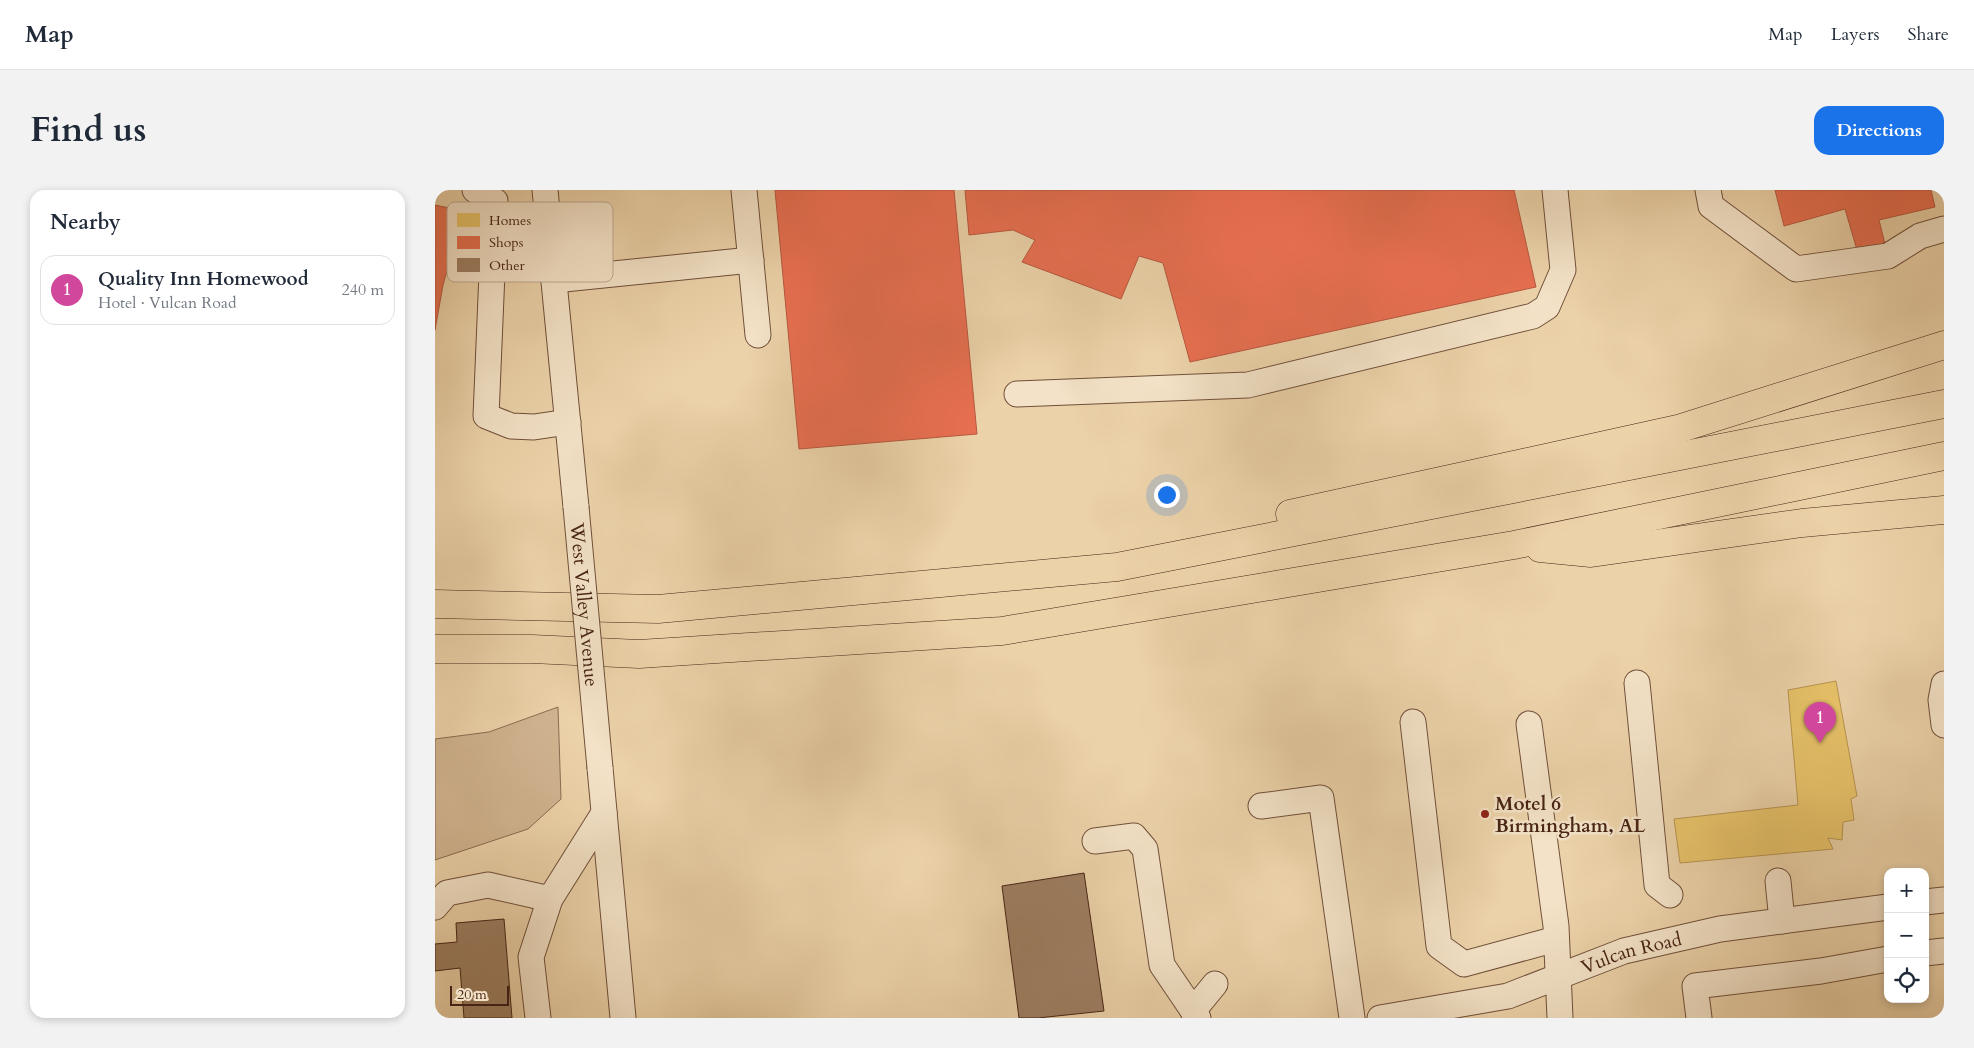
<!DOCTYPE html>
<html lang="en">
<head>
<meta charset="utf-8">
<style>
	body { margin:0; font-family:Cardo,serif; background:#f2f2f3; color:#1f2937 }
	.controls { position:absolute; right:15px; bottom:15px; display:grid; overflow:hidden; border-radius:10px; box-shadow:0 2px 8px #0003 }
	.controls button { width:45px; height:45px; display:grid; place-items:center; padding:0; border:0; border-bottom:1px solid #e0e1e3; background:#fff; color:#1f2937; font:25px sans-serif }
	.scale { position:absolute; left:15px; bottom:12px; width:59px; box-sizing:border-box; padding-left:5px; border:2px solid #472415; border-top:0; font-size:14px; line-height:18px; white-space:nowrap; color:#472415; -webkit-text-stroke:4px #f3e2c7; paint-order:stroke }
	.you { position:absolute; left:731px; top:304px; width:18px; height:18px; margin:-12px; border:4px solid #fff; border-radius:50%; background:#1a73e8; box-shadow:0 0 0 8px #1a73e833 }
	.badge { display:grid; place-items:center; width:32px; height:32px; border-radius:50%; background:#1a73e8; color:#fff; font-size:16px; font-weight:700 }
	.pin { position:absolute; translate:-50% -41px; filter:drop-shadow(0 1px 2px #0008) }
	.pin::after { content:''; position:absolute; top:26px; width:18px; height:15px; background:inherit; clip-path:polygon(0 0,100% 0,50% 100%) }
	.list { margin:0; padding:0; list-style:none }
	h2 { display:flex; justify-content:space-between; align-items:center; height:65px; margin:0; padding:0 20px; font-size:21px }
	h2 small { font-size:16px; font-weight:400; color:#747a83 }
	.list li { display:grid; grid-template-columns:32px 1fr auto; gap:15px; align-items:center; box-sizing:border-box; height:70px; margin:0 10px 10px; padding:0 10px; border:1px solid #e0e1e3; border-radius:15px }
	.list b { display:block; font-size:19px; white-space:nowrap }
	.list p { margin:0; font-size:16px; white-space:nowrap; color:#747a83 }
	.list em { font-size:16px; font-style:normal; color:#747a83 }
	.icon { flex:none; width:28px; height:28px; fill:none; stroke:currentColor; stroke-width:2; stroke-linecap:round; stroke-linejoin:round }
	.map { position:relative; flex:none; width:1509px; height:828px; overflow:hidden; border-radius:15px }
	header { display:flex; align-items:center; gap:30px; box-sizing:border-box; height:70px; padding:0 25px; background:#fff; border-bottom:1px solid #e0e1e3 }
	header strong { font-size:24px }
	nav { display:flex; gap:28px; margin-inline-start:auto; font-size:18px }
	.intro { display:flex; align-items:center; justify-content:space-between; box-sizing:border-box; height:120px; padding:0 30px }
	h1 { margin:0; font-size:35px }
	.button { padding:12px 22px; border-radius:15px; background:#1a73e8; color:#fff; font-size:18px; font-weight:700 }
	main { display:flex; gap:30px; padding:0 30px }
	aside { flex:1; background:#fff; border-radius:15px; box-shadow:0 2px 8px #0003 }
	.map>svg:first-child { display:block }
</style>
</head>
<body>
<header>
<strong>Map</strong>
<nav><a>Map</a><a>Layers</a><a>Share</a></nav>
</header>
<div class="intro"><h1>Find us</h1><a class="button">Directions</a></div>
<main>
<aside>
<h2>Nearby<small></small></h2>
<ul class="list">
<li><span class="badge" style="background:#d1479c">1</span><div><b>Quality Inn Homewood</b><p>Hotel · Vulcan Road</p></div><em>240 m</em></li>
</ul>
</aside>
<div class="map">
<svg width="1509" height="828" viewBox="0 0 1509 828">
	<rect width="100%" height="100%" fill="#ecd2a9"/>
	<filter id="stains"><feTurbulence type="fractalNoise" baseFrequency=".004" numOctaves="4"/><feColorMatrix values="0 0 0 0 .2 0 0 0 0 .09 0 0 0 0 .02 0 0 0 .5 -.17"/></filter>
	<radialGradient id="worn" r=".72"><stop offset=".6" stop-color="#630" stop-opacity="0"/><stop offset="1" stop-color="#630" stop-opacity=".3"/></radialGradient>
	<path fill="#d0b490" stroke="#8c6c52" d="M123,517L126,609L93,639L0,670V549L54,542Z"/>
	<path fill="#e9c46a" stroke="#b89450" d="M1401,491L1422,606L1416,609L1419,630L1408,632L1407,650L1393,648L1398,659L1245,673L1239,629L1363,615L1353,500Z"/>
	<g fill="#e76f51" stroke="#b7583f">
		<path d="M340,0H519L542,244L364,259Z"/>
		<path d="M530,0H1079L1101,97L755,172L728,73L704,66L686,109L587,72L600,50L578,40L534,45Z"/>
		<path d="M1340,0H1496L1500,17L1444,30L1450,54L1422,60L1410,19L1349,36Z"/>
		<path d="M0,15L29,21L8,95L0,140Z"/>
	</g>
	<g fill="#9d7e62" stroke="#472415">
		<path d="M649,683L669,821L603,828H584L567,696Z"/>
		<path d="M69,729L77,828H29L25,778L0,781V754L22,752L21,733Z"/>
	</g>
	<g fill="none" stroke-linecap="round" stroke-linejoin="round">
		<g stroke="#70503a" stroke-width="27">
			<g id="minor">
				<path d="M40,0L60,11L51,226L76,236L99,237L133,232"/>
				<path d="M110,0L141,317"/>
				<path d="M309,0L323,145"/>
				<path d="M1273,0L1276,16L1361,79L1453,66L1485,46L1509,39"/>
				<path d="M119,90L316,70"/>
				<path d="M582,204L813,195L1098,126L1112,117L1128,80L1120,0"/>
				<path d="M1202,493L1222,695L1235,705"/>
				<path d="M1509,494L1506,510L1509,535"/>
				<path d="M978,532L1004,756L1029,774L1121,749"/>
				<path d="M1094,534L1121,736L1125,828"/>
				<path d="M165,578L188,828"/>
				<path d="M826,616L886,608L917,828"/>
				<path d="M660,651L699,646L710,659L727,775L763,828"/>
				<path d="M1343,691L1347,731"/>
				<path d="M1490,712L1509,710"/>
				<path d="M0,717L12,703L53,695L115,709"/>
				<path d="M1490,763L1509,761"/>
				<path d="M758,821L780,794"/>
				<path d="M103,828L96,767L115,709L169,623"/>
				<path id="s1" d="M945,828L1073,806L1189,761L1285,739L1453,717"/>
				<path d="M1264,828L1260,796L1386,781L1453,769"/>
			</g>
		</g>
		<g stroke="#472415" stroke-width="29">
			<g id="highway">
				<path d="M855,324L1243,239L1509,155"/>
				<path d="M1105,358L1156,363L1367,333L1509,320"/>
				<path d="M0,414L223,419L682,377L1509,214"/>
				<path d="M0,459H97L204,464L567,441L1079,355L1509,266"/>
			</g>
		</g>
		<use href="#minor" stroke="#f3e2c7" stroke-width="25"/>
		<use href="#highway" stroke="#ecd2a9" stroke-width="28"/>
		<g stroke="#70503a" stroke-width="27" stroke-linecap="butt">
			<g id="minor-bridge">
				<path id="s2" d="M141,317L165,578"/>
			</g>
		</g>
		<use href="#minor-bridge" stroke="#f3e2c7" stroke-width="25"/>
	</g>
	<circle fill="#8f2418" stroke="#f3e2c7" stroke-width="2" cx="1050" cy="624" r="5"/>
	<g text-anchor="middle" stroke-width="5" stroke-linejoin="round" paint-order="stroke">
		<g font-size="19" fill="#472415" stroke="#f3e2c7">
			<text dy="7" stroke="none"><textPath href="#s2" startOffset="98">West Valley Avenue</textPath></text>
			<text dy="7" stroke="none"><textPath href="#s1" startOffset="261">Vulcan Road</textPath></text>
		</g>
		<g font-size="19" font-weight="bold" fill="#472415" stroke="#f3e2c7" text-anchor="start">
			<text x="1060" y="620">Motel 6<tspan x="1060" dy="22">Birmingham, AL</tspan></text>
		</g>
	</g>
	<rect x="12" y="12" width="166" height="80" rx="8" fill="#f3e2c7" stroke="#bfa992" stroke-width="1"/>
	<rect x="22" y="23" width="23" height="14" fill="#e9c46a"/>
	<rect x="22" y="46" width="23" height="13" fill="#e76f51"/>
	<rect x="22" y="68" width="23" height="14" fill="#9d7e62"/>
	<g font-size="14" fill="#472415">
		<text x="54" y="35">Homes</text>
		<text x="54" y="57">Shops</text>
		<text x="54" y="80">Other</text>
	</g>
	<rect width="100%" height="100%" filter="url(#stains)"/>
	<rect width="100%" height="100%" fill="url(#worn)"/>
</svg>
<div class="controls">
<button>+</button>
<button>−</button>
<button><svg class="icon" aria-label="locate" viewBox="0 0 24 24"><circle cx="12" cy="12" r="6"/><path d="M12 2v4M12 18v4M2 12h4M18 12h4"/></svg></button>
</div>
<div class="scale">20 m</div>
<div class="you"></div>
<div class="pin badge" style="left:1385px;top:553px;background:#d1479c">1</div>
</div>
</main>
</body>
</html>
